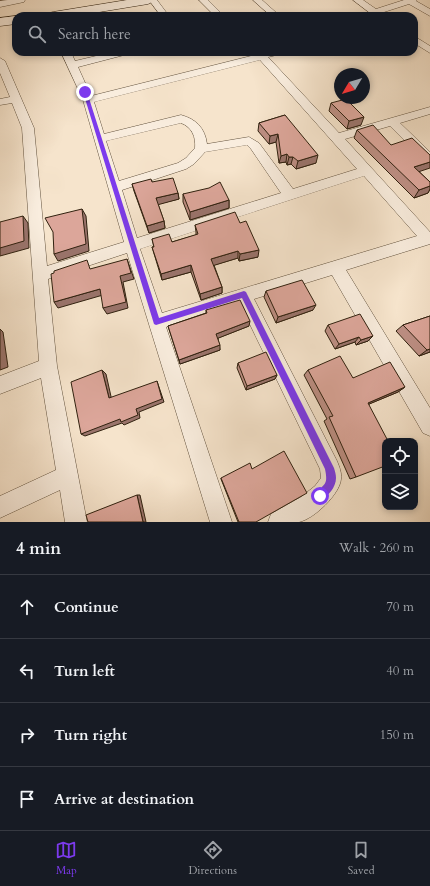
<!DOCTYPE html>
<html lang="en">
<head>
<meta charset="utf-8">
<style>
	body { margin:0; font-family:Cardo,serif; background:#242831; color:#f1f3f6 }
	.controls { position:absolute; right:12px; bottom:12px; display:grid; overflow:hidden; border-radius:8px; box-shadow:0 2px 6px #0003 }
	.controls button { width:36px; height:36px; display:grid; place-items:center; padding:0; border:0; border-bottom:1px solid #363941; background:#171b24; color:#f1f3f6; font:20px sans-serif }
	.compass { position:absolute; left:334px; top:68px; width:36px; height:36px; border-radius:50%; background:#171b24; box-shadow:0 2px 6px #0003; rotate:232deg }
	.stop { position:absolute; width:12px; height:12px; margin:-9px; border:3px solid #7c3aed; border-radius:50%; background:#fff }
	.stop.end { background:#7c3aed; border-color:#fff; box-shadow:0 1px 4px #0008 }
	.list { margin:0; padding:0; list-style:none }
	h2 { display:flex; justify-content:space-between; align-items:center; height:52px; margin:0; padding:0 16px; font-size:17px }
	h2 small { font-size:13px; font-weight:400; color:#9ea1a6 }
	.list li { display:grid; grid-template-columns:26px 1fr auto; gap:12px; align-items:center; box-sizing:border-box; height:64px; padding:0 16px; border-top:1px solid #363941 }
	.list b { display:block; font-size:15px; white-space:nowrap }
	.list em { font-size:13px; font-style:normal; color:#9ea1a6 }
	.icon { flex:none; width:22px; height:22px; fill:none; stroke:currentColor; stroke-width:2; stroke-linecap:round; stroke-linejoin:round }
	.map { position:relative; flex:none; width:430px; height:522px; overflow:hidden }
	.search { position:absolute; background:#171b24; box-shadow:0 2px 6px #0003; left:12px; right:12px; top:12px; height:44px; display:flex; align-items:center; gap:10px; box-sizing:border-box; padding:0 14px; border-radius:12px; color:#9ea1a6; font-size:15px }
	.sheet { height:308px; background:#171b24 }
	nav { display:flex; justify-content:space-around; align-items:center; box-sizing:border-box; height:56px; border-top:1px solid #363941; background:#171b24; font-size:11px; color:#9ea1a6 }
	nav a { display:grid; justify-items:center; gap:2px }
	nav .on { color:#7c3aed }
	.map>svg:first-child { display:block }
</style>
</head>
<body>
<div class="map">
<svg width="430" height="522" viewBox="0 0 430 522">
	<rect width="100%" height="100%" fill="#f6e4cc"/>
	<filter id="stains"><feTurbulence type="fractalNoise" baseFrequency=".005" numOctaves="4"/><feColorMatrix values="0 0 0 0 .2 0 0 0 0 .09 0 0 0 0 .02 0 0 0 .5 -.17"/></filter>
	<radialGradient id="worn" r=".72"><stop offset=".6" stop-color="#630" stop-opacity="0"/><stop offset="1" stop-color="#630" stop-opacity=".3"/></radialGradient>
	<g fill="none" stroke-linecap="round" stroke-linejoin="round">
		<g stroke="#62523e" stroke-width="1">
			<g id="street">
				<path d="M8,0H25L24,2L0,7V1Z"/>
				<path d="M149,0H157L169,16H161Z"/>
				<path d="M199,0H208L224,16H215Z"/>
				<path d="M253,0H262L280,16H271Z"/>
				<path d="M353,0H363L376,9L404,0H417L416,1L430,9V16L409,4L381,13L384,16H374Z"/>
				<path d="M414,36L430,46V53L414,43Z"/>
				<path d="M61,52H71L75,61L113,52H130L128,54L78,67L91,96L255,55L253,52H283L281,54L268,57L339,133L430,107V114L400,123L430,152V163L426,162L390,126L345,139L430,232V244L346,270L430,408V436L423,433L332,275L254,299L337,461C339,466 342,473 341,479C340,494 314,519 299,522C290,522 278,522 268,522L271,514L301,497L315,486L321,478L320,469L240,304L166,327L232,522H210L127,253L48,279L57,366L87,522H65L60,490L0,518V496L56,470L41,378L0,394V376L39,361L22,128L12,103L0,105V99L10,97L0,73V58L5,61L34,128L47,266L124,242L83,100ZM260,60L357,169L293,189L259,143L249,137L207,144C205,128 196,119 181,115L104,134L94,102ZM181,123C192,127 196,137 195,148L186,158L178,163L119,181L106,141ZM247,145L251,149L281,193L137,238L122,190L186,169L194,164L205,152ZM364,176L417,236L162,313L140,249Z"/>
			</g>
		</g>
		<g stroke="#30210f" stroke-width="1">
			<g id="secondary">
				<path d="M127,0H154L152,2L148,4L75,16H47L49,13L53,12Z"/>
				<path d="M16,16V24L0,26V18Z"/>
			</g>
		</g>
		<use href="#street" fill="#f9edde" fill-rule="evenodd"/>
		<use href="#secondary" fill="#f9edde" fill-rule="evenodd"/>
	</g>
	<g fill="#bd8f84" stroke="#30210f">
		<path d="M331,103L361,125L347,129L329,111Z"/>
		<path d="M285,115L316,163L296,169L291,164L287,165L286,162L279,163L276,142L269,144L258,131L259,123Z"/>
		<path d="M357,130L391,145L430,182V189L428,193L414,198L354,138Z"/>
		<path d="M152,182L178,193L179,199L158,204L164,221L165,228L149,233L134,191L132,184Z"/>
		<path d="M183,194L229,200V208L190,220L183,202Z"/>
		<path d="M195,225L258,257L239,261L238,258L214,265L222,287V293L201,300L191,272L162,280L152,247H154L152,239L172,242L196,235V232Z"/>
		<path d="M266,291L313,310L276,323L264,297Z"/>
		<path d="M206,310L249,326L218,338L220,350L180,364L168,326L206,313Z"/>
		<path d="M430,316V352L419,356L396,331L403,325Z"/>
		<path d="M328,325L368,341L356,345L355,342L335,349L325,331Z"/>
		<path d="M238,363L277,375L275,379L246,390L237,368Z"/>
		<path d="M308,370L405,387L398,392L369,404L356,477L350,479L324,421L327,419L304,375Z"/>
		<path d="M221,478L256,522H238L221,479Z"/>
	</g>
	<g fill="#9a746c" stroke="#30210f">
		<path d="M364,117L361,125L347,129L349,121Z"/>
		<path d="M278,134L276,142L269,144L270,136Z"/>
		<path d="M287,154L286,162L279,163L281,156Z"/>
		<path d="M318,155L316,163L296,169L298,161Z"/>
		<path d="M289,157H293L291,164L287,165Z"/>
		<path d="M430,162V168L409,175L414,167Z"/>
		<path d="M430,186V189L428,193L414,198L419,190Z"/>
		<path d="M178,193L179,199L157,205L156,198Z"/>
		<path d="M229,200V208L190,220V212Z"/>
		<path d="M82,209L86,216L89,251L58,261L54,254Z"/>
		<path d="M23,216L28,223L29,248L0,256V248Z"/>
		<path d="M164,221L165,228L149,233L147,226Z"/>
		<path d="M259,250L258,257L239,261L240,254Z"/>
		<path d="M238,251V258L212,266L211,259Z"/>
		<path d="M127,259L134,279L123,282L128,308L107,314L103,308L120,276Z"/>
		<path d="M191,265V272L162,280L161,274Z"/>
		<path d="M222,287V293L201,300L200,294Z"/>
		<path d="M100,289L103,295L58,308L54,302Z"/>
		<path d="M316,305L313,310L276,323L278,317Z"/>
		<path d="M250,321L249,326L216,339V334Z"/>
		<path d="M0,329L3,332L8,367L0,370Z"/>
		<path d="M373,336L368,341L356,345L361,340Z"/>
		<path d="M359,337L355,342L335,349L339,344Z"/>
		<path d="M220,345V350L180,364L179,360Z"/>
		<path d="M430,349V352L419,356L427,350Z"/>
		<path d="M102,370L106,374L112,401L109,398Z"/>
		<path d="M277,375L275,379L246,390L247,386Z"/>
		<path d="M157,381L164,402L139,412L140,418L124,425L122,423L85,436L81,434L136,409Z"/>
		<path d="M405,387L398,392L362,407L368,403Z"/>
		<path d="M137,495H140L146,522H143Z"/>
	</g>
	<g fill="#dca69a" stroke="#30210f">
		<path d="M346,99L364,117L349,121L331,103Z"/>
		<path d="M285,115L318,155L298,161L293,157H289L287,154L281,156L278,134L270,136L259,123Z"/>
		<path d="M373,125L391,145L412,138L430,155V162L414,167L430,182V186L419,190L357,130Z"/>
		<path d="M173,178L178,193L156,198L164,221L147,226L132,184L151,179L152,182Z"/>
		<path d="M220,182L229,200L190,212L183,194L209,188Z"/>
		<path d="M82,209L86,244L54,254L53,232L45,218Z"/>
		<path d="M235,212L240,223L246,221L259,250L240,254L238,251L211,259L222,287L200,294L191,265L161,274L152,247H154L152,239L169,234L172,242L198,234L195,225Z"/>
		<path d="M23,216L24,241L0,248V222Z"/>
		<path d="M127,259L131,273L120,276L126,302L103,308L100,289L54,302L51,274L54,273V271L87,260L90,269Z"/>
		<path d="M302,280L316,305L278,317L266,291Z"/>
		<path d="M240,300L250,321L216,334L220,345L179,360L168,326L207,313L206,310Z"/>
		<path d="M360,314L373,336L361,340L359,337L339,344L328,325Z"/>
		<path d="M430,316V349L427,350L403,325Z"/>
		<path d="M266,352L277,375L247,386L238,363Z"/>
		<path d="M340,356L353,378L390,362L405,387L368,403L388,441H385V466L356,477L329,417L333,416L308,370Z"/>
		<path d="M102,370L109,398L157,381L162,399L136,409L138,415L121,422L120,419L81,434L71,382Z"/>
		<path d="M284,451L307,493L256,522H239L221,478L250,463L252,469Z"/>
		<path d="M137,495L143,522H88L86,515Z"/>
	</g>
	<path fill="#7c3aed" d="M85,91L87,92L159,318L244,291L246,292L334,468C335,471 336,475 336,478C336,487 328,497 320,500L317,499L316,496C322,482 329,488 325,469L242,298L156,325L154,324L83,92Z"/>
	<rect width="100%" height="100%" filter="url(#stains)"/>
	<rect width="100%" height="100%" fill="url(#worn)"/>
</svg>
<div class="controls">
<button><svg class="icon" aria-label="locate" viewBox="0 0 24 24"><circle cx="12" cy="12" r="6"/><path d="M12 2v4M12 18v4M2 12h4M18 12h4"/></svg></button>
<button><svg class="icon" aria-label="layers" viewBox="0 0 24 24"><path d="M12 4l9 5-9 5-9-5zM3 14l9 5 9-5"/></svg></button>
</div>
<svg class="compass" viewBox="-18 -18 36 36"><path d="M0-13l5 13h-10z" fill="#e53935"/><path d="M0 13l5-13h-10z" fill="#9ea1a6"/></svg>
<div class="stop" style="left:320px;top:496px"></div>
<div class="stop end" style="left:85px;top:92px"></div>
<div class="search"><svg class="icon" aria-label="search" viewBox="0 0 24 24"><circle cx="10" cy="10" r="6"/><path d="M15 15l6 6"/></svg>Search here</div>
</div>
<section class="sheet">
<h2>4 min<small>Walk · 260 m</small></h2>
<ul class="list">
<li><svg class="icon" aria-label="ahead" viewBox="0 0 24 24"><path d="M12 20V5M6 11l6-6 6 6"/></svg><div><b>Continue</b></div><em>70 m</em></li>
<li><svg class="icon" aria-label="left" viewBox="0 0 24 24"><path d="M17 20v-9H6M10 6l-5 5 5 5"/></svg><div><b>Turn left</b></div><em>40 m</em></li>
<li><svg class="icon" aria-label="right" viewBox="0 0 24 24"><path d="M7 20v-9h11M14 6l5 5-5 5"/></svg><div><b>Turn right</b></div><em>150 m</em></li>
<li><svg class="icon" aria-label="arrive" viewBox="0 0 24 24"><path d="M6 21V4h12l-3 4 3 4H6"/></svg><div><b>Arrive at destination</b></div></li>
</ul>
</section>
<nav>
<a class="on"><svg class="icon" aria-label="map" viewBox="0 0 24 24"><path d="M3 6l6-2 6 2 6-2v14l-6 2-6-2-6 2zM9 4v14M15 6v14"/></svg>Map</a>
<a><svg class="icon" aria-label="directions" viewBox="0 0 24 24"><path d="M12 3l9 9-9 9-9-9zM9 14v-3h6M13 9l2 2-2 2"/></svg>Directions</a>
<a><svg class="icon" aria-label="saved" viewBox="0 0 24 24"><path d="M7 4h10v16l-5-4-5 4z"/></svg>Saved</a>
</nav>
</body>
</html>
